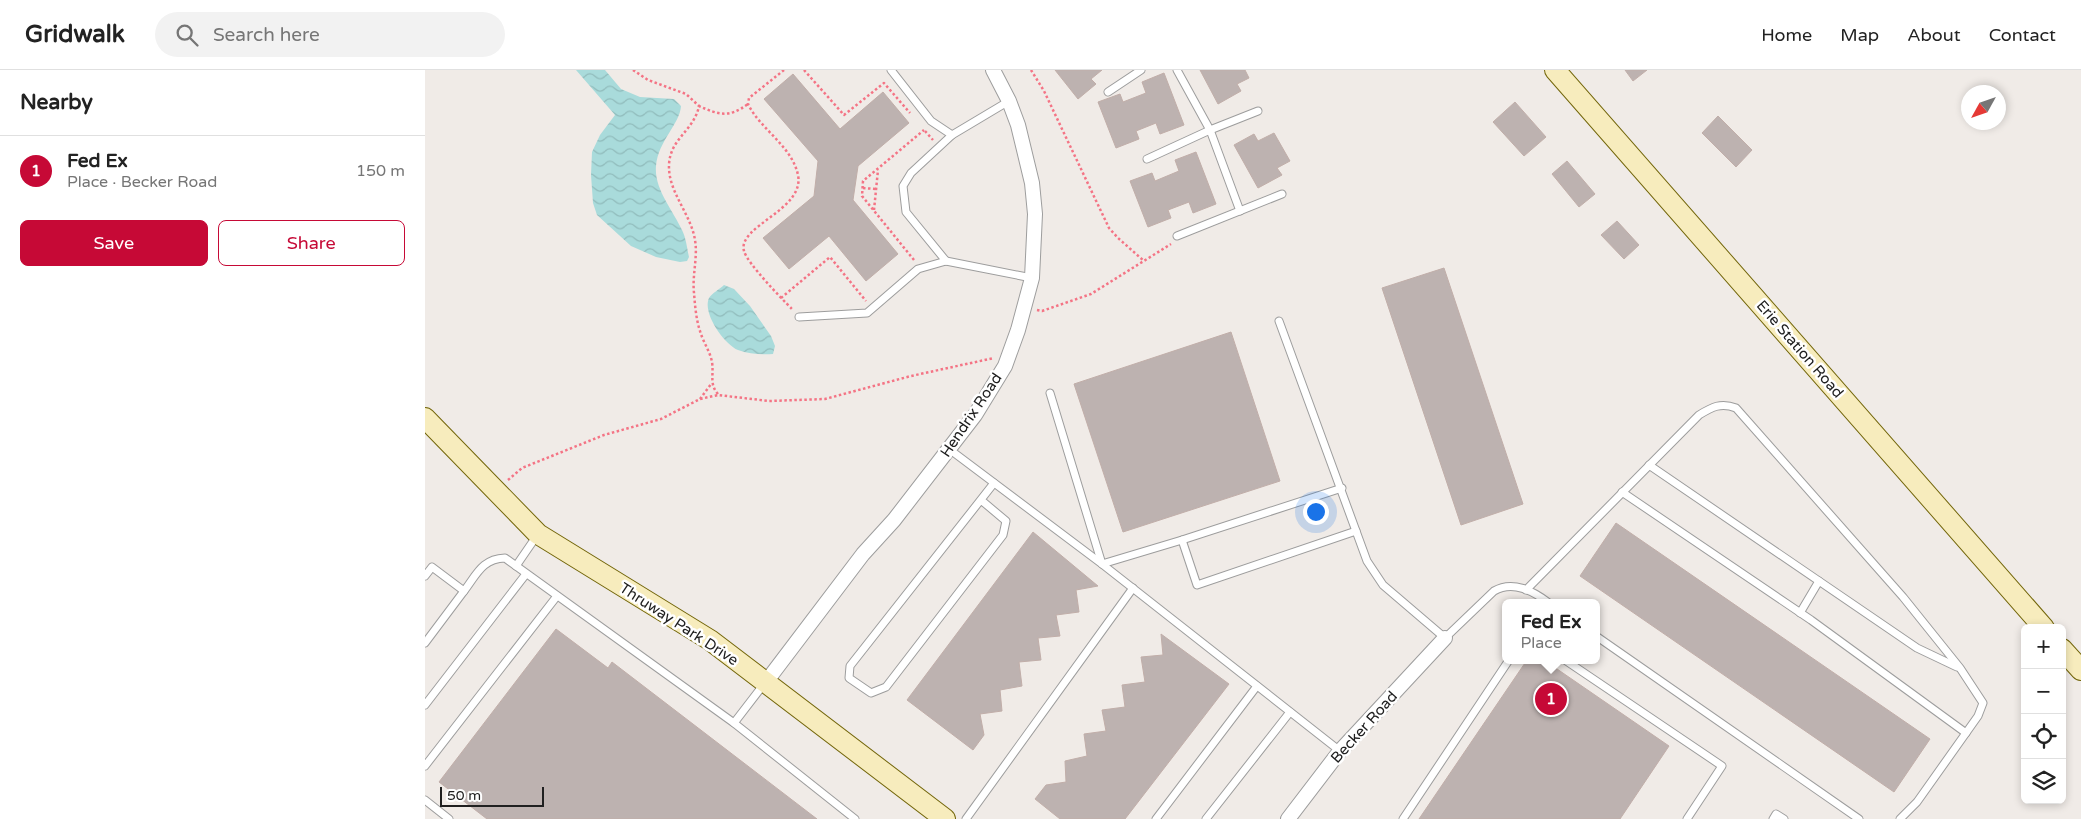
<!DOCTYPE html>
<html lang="en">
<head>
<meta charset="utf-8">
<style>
	body { margin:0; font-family:"Varela Round",sans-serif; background:#f2f2f2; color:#222 }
	.controls { position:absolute; right:15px; bottom:15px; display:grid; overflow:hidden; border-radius:8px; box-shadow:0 2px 8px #0003 }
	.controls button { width:45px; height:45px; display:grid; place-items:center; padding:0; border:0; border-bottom:1px solid #e0e0e0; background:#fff; color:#222; font:25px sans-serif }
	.compass { position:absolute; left:1536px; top:15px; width:45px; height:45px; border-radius:50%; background:#fff; box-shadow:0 2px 8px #0003; rotate:230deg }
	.scale { position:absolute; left:15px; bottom:12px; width:104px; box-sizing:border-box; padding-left:5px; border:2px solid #202020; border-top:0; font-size:14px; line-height:18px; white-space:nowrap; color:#202020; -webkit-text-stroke:4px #fff; paint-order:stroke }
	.you { position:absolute; left:890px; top:441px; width:18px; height:18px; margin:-12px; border:4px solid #fff; border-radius:50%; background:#1a73e8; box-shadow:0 0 0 8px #1a73e833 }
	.badge { display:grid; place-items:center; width:32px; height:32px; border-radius:50%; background:#c60936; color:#fff; font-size:16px; font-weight:700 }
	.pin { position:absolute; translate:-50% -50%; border:2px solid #fff; box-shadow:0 1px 5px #0006 }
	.popup { position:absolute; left:1077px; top:529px; width:98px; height:65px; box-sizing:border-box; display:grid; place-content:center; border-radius:8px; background:#fff; filter:drop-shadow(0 1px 4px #0005); font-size:16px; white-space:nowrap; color:#767676 }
	.popup b { font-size:19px; color:#222 }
	.popup::after { content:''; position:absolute; left:50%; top:100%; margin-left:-10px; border:10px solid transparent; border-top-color:#fff }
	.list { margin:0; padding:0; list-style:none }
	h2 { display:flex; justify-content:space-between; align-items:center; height:65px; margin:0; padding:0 20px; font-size:21px }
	h2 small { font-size:16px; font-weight:400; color:#767676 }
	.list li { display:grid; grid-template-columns:32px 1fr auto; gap:15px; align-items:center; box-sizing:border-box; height:70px; padding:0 20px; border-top:1px solid #e0e0e0 }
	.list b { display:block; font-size:19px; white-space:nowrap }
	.list p { margin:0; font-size:16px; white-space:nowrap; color:#767676 }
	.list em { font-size:16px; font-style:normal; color:#767676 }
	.actions { display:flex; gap:10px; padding:15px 20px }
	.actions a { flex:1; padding:11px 0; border:1px solid #c60936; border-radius:8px; text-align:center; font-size:18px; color:#c60936 }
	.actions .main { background:#c60936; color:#fff }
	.icon { flex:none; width:28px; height:28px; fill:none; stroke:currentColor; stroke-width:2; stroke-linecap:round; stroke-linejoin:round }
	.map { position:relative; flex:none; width:1656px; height:749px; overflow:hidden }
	header { display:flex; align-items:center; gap:30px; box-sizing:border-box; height:70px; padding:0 25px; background:#fff; border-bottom:1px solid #e0e0e0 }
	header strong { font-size:24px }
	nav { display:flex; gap:28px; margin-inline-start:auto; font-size:18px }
	.search { width:350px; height:45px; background:#f2f2f2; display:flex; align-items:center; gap:12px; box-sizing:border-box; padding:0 18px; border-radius:28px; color:#767676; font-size:19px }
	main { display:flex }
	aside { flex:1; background:#fff }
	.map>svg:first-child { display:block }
</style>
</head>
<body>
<header>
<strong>Gridwalk</strong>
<div class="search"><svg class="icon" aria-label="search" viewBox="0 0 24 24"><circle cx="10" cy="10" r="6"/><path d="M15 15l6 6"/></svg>Search here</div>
<nav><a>Home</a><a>Map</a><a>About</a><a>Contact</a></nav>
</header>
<main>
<aside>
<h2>Nearby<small></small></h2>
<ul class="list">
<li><span class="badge">1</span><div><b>Fed Ex</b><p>Place · Becker Road</p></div><em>150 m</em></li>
</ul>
<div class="actions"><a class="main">Save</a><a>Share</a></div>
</aside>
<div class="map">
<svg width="1656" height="749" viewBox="0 0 1656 749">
	<defs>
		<pattern id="water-waves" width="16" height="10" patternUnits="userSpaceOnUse" patternTransform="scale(1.25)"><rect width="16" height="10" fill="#a9dbdb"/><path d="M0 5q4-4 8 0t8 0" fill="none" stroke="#91bcbc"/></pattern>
	</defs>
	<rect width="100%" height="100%" fill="#f0ebe7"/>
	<g fill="url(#water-waves)">
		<path d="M151,0H180L196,19L215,27L249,29L256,36C255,54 233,71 231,96C229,119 248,140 257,160C261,168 262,178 264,187L262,191L255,192L231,187L206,176L172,145L168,133L166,105L167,82L175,65L190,45Z"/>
		<path d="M299,215L309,219L325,236L346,266L350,276L348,284C337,285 324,284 313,280C299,274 277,243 284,228C287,223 295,219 299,215Z"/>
	</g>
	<g fill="#bdb2b0" stroke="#c1aea9">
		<path d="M630,0H677L666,9L671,14L653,29Z"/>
		<path d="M775,0H820L824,8L812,14L816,21L793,34Z"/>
		<path d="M1200,0H1222L1208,11Z"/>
		<path d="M739,3L759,55L735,64L731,53L711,61L714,69L691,78L673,32L695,24L698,32L721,23L717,12Z"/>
		<path d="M368,4L415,59L458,22L484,53L433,96L428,130L473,184L441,211L404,166L364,199L338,168L389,126L393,91L339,29Z"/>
		<path d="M1090,32L1121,67L1099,86L1068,52Z"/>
		<path d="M1293,46L1327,80L1311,97L1277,63Z"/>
		<path d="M849,63L865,91L852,98L857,105L833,118L809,75L829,64L833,71Z"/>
		<path d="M771,82L791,134L768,143L764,132L743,140L746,148L723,157L705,111L727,103L730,111L754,101L750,90Z"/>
		<path d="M1142,91L1170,124L1154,137L1127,104Z"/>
		<path d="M1192,151L1214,175L1199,189L1176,165Z"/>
		<path d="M1019,198L1098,434L1036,455L957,218Z"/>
		<path d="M806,262L855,411L698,462L649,314Z"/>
		<path d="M1191,453L1505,669L1469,722L1155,506Z"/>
		<path d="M608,462L673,516L651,520L654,542L631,545L635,566L613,568L616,590L594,592L597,616L575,620L577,641L555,644L559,665L548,680L482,630Z"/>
		<path d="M131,559L183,598L187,592L392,749H62L14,712Z"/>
		<path d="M736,564L804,614L700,749H635L610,729L621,715L641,712L640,691L662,686L659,664L681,661L677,640L700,637L697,615L720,612L716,587L738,585Z"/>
		<path d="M1102,590H1119L1244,676L1195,749H994Z"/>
	</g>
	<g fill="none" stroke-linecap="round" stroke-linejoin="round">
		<g stroke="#9d9d9d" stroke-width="9">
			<g id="lane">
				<path d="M466,0L506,51L527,65"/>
				<path d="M752,0L785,60L815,141"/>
				<path d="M683,22L716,0"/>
				<path d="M722,89L785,60L833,41"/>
				<path d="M752,166L857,124"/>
				<path d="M521,191L481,142L478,116L486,103L527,65L584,31"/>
				<path d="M374,247L442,243L493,199L521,191L607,208"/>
				<path d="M854,251L942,491L958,515L1020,568L1069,521C1088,510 1108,521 1124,533"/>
				<path d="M625,323L677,494L757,470L917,418"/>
				<path d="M524,379L677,494L915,681"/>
				<path d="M1224,395L1492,578L1532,597"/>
				<path d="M1197,422L1386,550L1541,663"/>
				<path d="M556,430L581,451L578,465L461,617L446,623L424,608L425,596L569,413"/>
				<path d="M757,470L772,515L931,461"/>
				<path d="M91,496L113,464"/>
				<path d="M0,506L7,497L39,521C52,504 57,489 80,488L309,653L430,749"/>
				<path d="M1101,520L1274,345C1287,337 1296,332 1311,338L1478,527L1535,598L1558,633L1553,646L1492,732L1475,749"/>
				<path d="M1375,543L1394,511"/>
				<path d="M1171,566L1434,749"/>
				<path d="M0,573L39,521"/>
				<path d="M1140,590L1297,696L1262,749"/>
				<path d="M0,635L101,504"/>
				<path d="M309,653L339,614"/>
				<path d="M0,696L132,526"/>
				<path d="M0,730L24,749"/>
				<path d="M541,749L708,518"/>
				<path d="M731,749L832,616"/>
				<path d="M781,749L865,642"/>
				<path d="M978,749L1084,590"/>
				<path d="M1348,749L1351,744L1359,749"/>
			</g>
		</g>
		<g stroke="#9d9d9d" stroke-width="16">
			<g id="street">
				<path d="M341,612L438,484L469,450L550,345L580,296L593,260L607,208L610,144L607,113L593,55L584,31L568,0"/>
				<path d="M863,749L915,681L1020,568"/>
			</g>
		</g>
		<g stroke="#73660a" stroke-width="22">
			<g id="secondary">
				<path d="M1130,0L1619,558"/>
				<path d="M0,348L113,464L285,570L520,749"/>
				<path d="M1637,579L1656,600"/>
			</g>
		</g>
		<g stroke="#f47485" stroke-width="2.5" stroke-dasharray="2.5 2.5" stroke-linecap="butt">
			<path d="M208,0L223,10L261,24L274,36"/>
			<path d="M359,0L324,28L323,34C335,59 367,76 373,105C380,140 312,156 319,181C322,193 357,229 367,239"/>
			<path d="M379,0L419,45L459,13L485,43"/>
			<path d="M606,0L619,21L684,158L693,168L719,191"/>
			<path d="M500,61L508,70"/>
			<path d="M438,118L451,119"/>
			<path d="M449,140L453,100"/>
			<path d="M489,190L437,126L438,111L499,60"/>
			<path d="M356,228L405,187L441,231"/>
			<path d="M612,240L617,241L666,224L746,174"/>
			<path d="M293,324C284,314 289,305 287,292C285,281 278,272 275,261C271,249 270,235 269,223C267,205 273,187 270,170C266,144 243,122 244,95C245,68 269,61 274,36C294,45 304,48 323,34"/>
			<path d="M275,329L286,314"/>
			<path d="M83,410L97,398L179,365L236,349L275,329L293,325L344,331L400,329L486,306L569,288"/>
		</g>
		<use href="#lane" stroke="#fff" stroke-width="7"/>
		<use href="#street" stroke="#fff" stroke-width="14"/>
		<use href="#secondary" stroke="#f7ecbd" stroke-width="20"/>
	</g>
	<g text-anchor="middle" stroke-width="5" stroke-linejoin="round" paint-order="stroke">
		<g font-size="15" fill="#202020" stroke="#fff">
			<text transform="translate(1375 279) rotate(49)" y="5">Erie Station Road</text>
			<text transform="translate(546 345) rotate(-56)" y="5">Hendrix Road</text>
			<text transform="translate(254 554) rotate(33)" y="5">Thruway Park Drive</text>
			<text transform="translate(939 657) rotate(-48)" y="5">Becker Road</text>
		</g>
	</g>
</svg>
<div class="controls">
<button>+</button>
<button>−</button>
<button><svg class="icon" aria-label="locate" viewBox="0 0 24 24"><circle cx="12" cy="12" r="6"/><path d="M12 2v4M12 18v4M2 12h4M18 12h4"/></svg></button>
<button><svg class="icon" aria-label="layers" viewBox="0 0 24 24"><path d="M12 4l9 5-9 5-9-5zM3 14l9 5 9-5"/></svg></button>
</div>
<svg class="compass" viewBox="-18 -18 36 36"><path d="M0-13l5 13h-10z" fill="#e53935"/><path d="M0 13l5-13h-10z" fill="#767676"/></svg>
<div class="scale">50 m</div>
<div class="you"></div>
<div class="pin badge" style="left:1126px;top:629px">1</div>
<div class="popup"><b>Fed Ex</b>Place</div>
</div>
</main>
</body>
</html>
